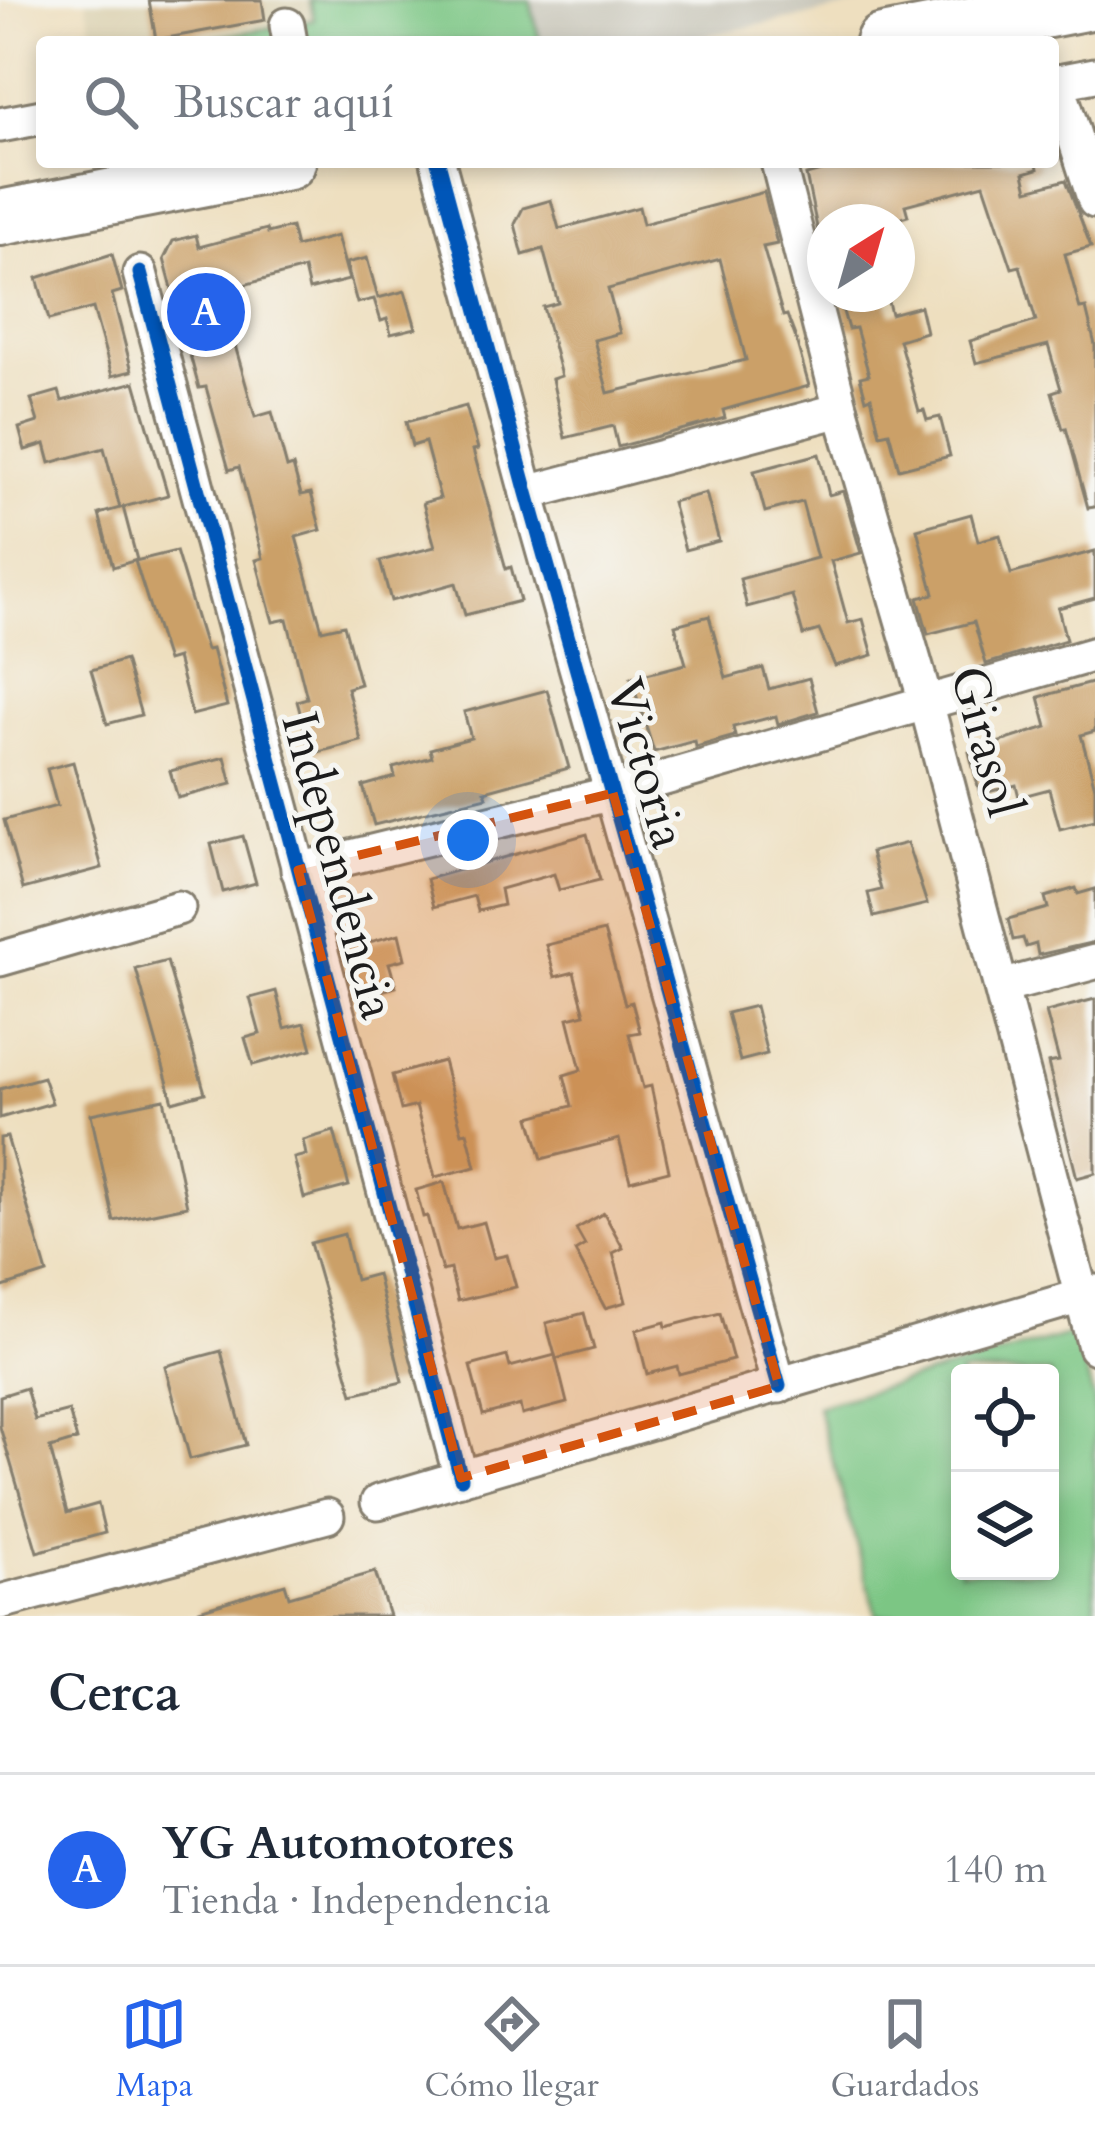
<!DOCTYPE html>
<html lang="es">
<head>
<meta charset="utf-8">
<style>
	body { margin:0; font-family:Cardo,serif; background:#f6f6f7; color:#1f2937 }
	.controls { position:absolute; right:36px; bottom:36px; display:grid; overflow:hidden; border-radius:12px; box-shadow:0 6px 18px #0003 }
	.controls button { width:108px; height:108px; display:grid; place-items:center; padding:0; border:0; border-bottom:3px solid #e0e1e3; background:#fff; color:#1f2937; font:60px sans-serif }
	.compass { position:absolute; left:807px; top:204px; width:108px; height:108px; border-radius:50%; background:#fff; box-shadow:0 6px 18px #0003; rotate:37deg }
	.you { position:absolute; left:468px; top:840px; width:42px; height:42px; margin:-30px; border:9px solid #fff; border-radius:50%; background:#1a73e8; box-shadow:0 0 0 18px #1a73e833 }
	.badge { display:grid; place-items:center; width:78px; height:78px; border-radius:50%; background:#2563eb; color:#fff; font-size:39px; font-weight:700 }
	.pin { position:absolute; translate:-50% -50%; border:6px solid #fff; box-shadow:0 3px 12px #0006 }
	.list { margin:0; padding:0; list-style:none }
	h2 { display:flex; justify-content:space-between; align-items:center; height:156px; margin:0; padding:0 48px; font-size:51px }
	h2 small { font-size:39px; font-weight:400; color:#747a83 }
	.list li { display:grid; grid-template-columns:78px 1fr auto; gap:36px; align-items:center; box-sizing:border-box; height:192px; padding:0 48px; border-top:3px solid #e0e1e3 }
	.list b { display:block; font-size:45px; white-space:nowrap }
	.list p { margin:0; font-size:39px; white-space:nowrap; color:#747a83 }
	.list em { font-size:39px; font-style:normal; color:#747a83 }
	.icon { flex:none; width:66px; height:66px; fill:none; stroke:currentColor; stroke-width:2; stroke-linecap:round; stroke-linejoin:round }
	.map { position:relative; flex:none; width:1095px; height:1616px; overflow:hidden }
	.search { position:absolute; background:#fff; box-shadow:0 6px 18px #0003; left:36px; right:36px; top:36px; height:132px; display:flex; align-items:center; gap:30px; box-sizing:border-box; padding:0 42px; border-radius:12px; color:#747a83; font-size:45px }
	.sheet { height:348px; background:#fff }
	nav { display:flex; justify-content:space-around; align-items:center; box-sizing:border-box; height:168px; border-top:3px solid #e0e1e3; background:#fff; font-size:33px; color:#747a83 }
	nav a { display:grid; justify-items:center; gap:6px }
	nav .on { color:#2563eb }
	.map>svg:first-child { display:block }
</style>
</head>
<body>
<div class="map">
<svg width="1095" height="1616" viewBox="0 0 1095 1616">
	<rect width="100%" height="100%" fill="#f6f6f2"/>
	<filter id="ink" filterUnits="userSpaceOnUse"><feTurbulence type="fractalNoise" baseFrequency=".00833" numOctaves="2"/><feDisplacementMap in="SourceGraphic" scale="24" xChannelSelector="R" yChannelSelector="G"/><feConvolveMatrix kernelMatrix="1 2 1 2 8 2 1 2 1" color-interpolation-filters="sRGB"/></filter>
	<filter id="wash" filterUnits="userSpaceOnUse"><feTurbulence type="fractalNoise" baseFrequency=".004" numOctaves="4" result="noise"/><feDisplacementMap in="SourceGraphic" scale="48" xChannelSelector="R" yChannelSelector="G"/><feGaussianBlur stdDeviation="2.7" result="paint"/><feColorMatrix in="noise" values="0 0 0 0 0 0 0 0 0 0 0 0 0 0 0 0 0 1.4 0 .05"/><feComposite in="paint" operator="in"/></filter>
	<g filter="url(#wash)">
		<rect width="100%" height="100%" fill="#eedfbf"/>
		<path fill="#ddd3b4" d="M86,0H310L314,20L190,42H94Z"/>
		<path fill="#c7c5b8" d="M530,0H875L876,2L673,42H540Z"/>
		<g fill="#7bc684" stroke="#4c7150" stroke-width="3" fill-rule="evenodd">
			<path d="M310,0H530L540,42H190L314,20Z"/>
			<path d="M1075,1333L1095,1403V1616H877L817,1406ZM960,1373H1050V1571H960Z"/>
		</g>
		<g id="blocks">
			<g fill="#cba068" fill-rule="evenodd">
				<path d="M149,0H262L265,20L156,40Z"/>
				<path d="M854,162H1037L1038,169L1024,173L1028,190L1066,180L1091,247L1065,254L1080,309L1086,308L1095,345V507L1088,508L1066,428L1063,429L1052,392L1061,389L1048,345L976,363L970,341L1036,321L1020,266L1012,268L984,184L905,205L908,216L886,222H825V230L818,232L806,175Z"/>
				<path d="M764,192L777,244L763,247L783,316L787,315L795,336L809,386L723,410L725,418L618,447L613,426L565,438L552,379L561,376L543,307L558,303L543,249L523,255L515,224L523,208L551,200L559,229L639,207L643,224ZM720,259L746,360L608,393L594,340L620,333L608,289Z"/>
				<path d="M291,227L296,247L337,236L349,280L309,290L304,269L228,289L241,336L233,338L255,417L272,412L287,468L293,466L301,495L311,493L321,530L296,537L322,630L344,625L360,684L347,688L361,741L311,754L297,701L307,698L287,619L273,622L256,560L263,558L239,467L229,470L206,387L199,388L164,259L173,241L196,235L199,247L267,229L268,233Z"/>
				<path d="M112,254L122,291L112,294L132,371L112,376L93,308L49,320L37,278Z"/>
				<path d="M367,258L378,298L405,291L416,328L391,334L387,319L381,321L374,299L357,303L346,263Z"/>
				<path d="M838,294H886L891,314L920,306L926,332L899,340L919,411L924,410L927,420L940,417L950,456L899,469L889,432L880,434L871,397L866,399L860,377L869,375L856,328L848,329Z"/>
				<path d="M135,382L168,495L120,508L104,448L50,463L45,444L25,450L19,428L38,422L31,399L59,391L62,401Z"/>
				<path d="M466,406L478,449L473,450L506,569L511,567L520,601L465,615L456,583L391,601L380,561L435,547L423,503L440,498L425,442L412,446L406,422Z"/>
				<path d="M819,454L829,495L843,491L861,553L831,561L848,623L863,619L873,655L835,666L819,630L803,635L792,595L747,607L740,579L817,558L802,502L765,512L754,471Z"/>
				<path d="M706,493L719,541L685,550L672,502Z"/>
				<path d="M123,507L137,560L113,567L99,514Z"/>
				<path d="M971,514L978,541L1000,535L1011,574L1095,551V598L1058,608L1066,640L986,664L974,622L928,634L918,598L934,594L917,529Z"/>
				<path d="M176,551L206,650L212,649L227,706L192,715L177,658L167,661L135,561Z"/>
				<path d="M709,616L726,678L763,668L769,689L809,678L818,712L778,724L776,716L733,727L735,736L696,747L695,741L654,752L631,678L686,664L675,625Z"/>
				<path d="M125,660L141,715L107,724L91,670Z"/>
				<path d="M1095,682V731L1081,735L1095,787V820L1060,829L1049,789L1019,797L1016,785L980,794L969,752L1047,727L1039,697Z"/>
				<path d="M547,690L569,768L485,791L487,797L374,825L363,786L395,777L393,768L432,757L430,749L471,738L464,712Z"/>
				<path d="M225,757L232,784L178,798L170,771Z"/>
				<path d="M73,762L102,868L23,889L4,820L57,806L47,769Z"/>
				<path d="M587,834L600,880L559,890L554,874L500,889L503,905L478,911L474,896L434,907L427,879Z"/>
				<path d="M243,836L256,883L223,892L211,844Z"/>
				<path d="M907,843L927,904L874,917L868,893L881,890L871,852Z"/>
				<path d="M1076,888L1078,894L1095,889V942L1038,955L1036,944L1026,947L1023,938L1013,940L1008,919L1048,908L1045,897Z"/>
				<path d="M604,931L625,1004L632,1002L640,1032L629,1034L643,1088L651,1086L669,1171L630,1181L619,1139L542,1159L530,1117L572,1106L564,1075L581,1070L568,1018L585,1014L574,972L555,977L546,945Z"/>
				<path d="M399,934L405,959L389,963L396,987L359,997L347,948Z"/>
				<path d="M167,961L205,1093L173,1102L136,969Z"/>
				<path d="M276,991L285,1028L305,1023L312,1049L253,1065L245,1038L260,1034L250,998Z"/>
				<path d="M1095,999V1173L1077,1178L1048,1063L1059,1061L1046,1012Z"/>
				<path d="M755,1006L767,1054L740,1061L727,1013Z"/>
				<path d="M443,1061L462,1133L467,1132L476,1167L435,1177L416,1106L401,1110L392,1075Z"/>
				<path d="M43,1077L52,1103L0,1118V1089Z"/>
				<path d="M164,1099L187,1206L114,1221L91,1114Z"/>
				<path d="M334,1131L349,1186L304,1198L294,1158L306,1155L303,1140Z"/>
				<path d="M7,1137L47,1273L0,1288V1138Z"/>
				<path d="M444,1182L457,1229L484,1222L494,1258L507,1255L516,1287L458,1301L450,1269L442,1271L427,1216L423,1217L416,1190Z"/>
				<path d="M604,1213L623,1248L613,1253L626,1302L605,1308L575,1251L585,1245L576,1229Z"/>
				<path d="M344,1234L355,1280L377,1274L402,1382L353,1394L310,1243Z"/>
				<path d="M584,1313L594,1349L556,1359L546,1323Z"/>
				<path d="M720,1313L733,1360L679,1374L677,1366L647,1374L636,1330L665,1322L666,1327Z"/>
				<path d="M221,1351L246,1445L190,1459L165,1366Z"/>
				<path d="M555,1355L567,1403L522,1415L520,1405L483,1415L470,1366L507,1356L510,1367Z"/>
				<path d="M26,1388L35,1420L69,1411L77,1440L50,1448L67,1513L98,1504L105,1533L37,1552L0,1427V1396Z"/>
				<path d="M375,1572L389,1616H199V1610L285,1584L289,1597Z"/>
			</g>
		</g>
	</g>
	<g filter="url(#ink)">
		<use href="#blocks" fill-opacity="0" stroke="#857e6e" stroke-width="3"/>
		<g fill="none" stroke-linecap="round" stroke-linejoin="round">
			<g stroke="#857e6e" stroke-width="39">
				<g id="minor">
					<path d="M287,25L290,42"/>
					<path d="M1057,82L1095,201"/>
					<path d="M1053,83L1095,75"/>
					<path d="M0,125L42,117"/>
					<path d="M438,162L527,493L779,1386"/>
					<path d="M778,162L841,410L926,702L1095,1347"/>
					<path d="M140,273L461,1478"/>
					<path d="M527,493L841,410"/>
					<path d="M298,870L613,793L1095,654"/>
					<path d="M0,959L178,908"/>
					<path d="M1001,987L1095,962"/>
					<path d="M378,1502L1095,1292"/>
					<path d="M0,1602L327,1516"/>
				</g>
			</g>
			<g stroke="#857e6e" stroke-width="60">
				<g id="primary">
					<path d="M883,42L1095,1"/>
					<path d="M0,218L288,162"/>
				</g>
			</g>
			<use href="#minor" stroke="#fff" stroke-width="33"/>
			<use href="#primary" stroke="#fff" stroke-width="54"/>
			<g stroke="#f6f6f2" stroke-width="22">
				<g id="cycleway">
					<path d="M438,162L527,493L779,1386"/>
					<path d="M140,273L461,1478"/>
				</g>
			</g>
			<use href="#cycleway" stroke="#0057b8" stroke-width="15"/>
		</g>
	</g>
	<path fill="#d4530e" fill-opacity="0.2" stroke="#d4530e" stroke-width="9" stroke-dasharray="24 15" stroke-linejoin="round" d="M613,793L779,1386L461,1478L298,870Z"/>
	<g text-anchor="middle" stroke-width="10" stroke-linejoin="round" paint-order="stroke">
		<g font-size="51" fill="#1c1c1c" stroke="#f6f6f2">
			<text transform="translate(988 741) rotate(75)" y="18">Girasol</text>
			<text transform="translate(648 763) rotate(74)" y="18">Victoria</text>
			<text transform="translate(340 865) rotate(75)" y="18">Independencia</text>
		</g>
	</g>
</svg>
<div class="controls">
<button><svg class="icon" aria-label="locate" viewBox="0 0 24 24"><circle cx="12" cy="12" r="6"/><path d="M12 2v4M12 18v4M2 12h4M18 12h4"/></svg></button>
<button><svg class="icon" aria-label="layers" viewBox="0 0 24 24"><path d="M12 4l9 5-9 5-9-5zM3 14l9 5 9-5"/></svg></button>
</div>
<svg class="compass" viewBox="-18 -18 36 36"><path d="M0-13l5 13h-10z" fill="#e53935"/><path d="M0 13l5-13h-10z" fill="#747a83"/></svg>
<div class="you"></div>
<div class="pin badge" style="left:206px;top:312px">A</div>
<div class="search"><svg class="icon" aria-label="search" viewBox="0 0 24 24"><circle cx="10" cy="10" r="6"/><path d="M15 15l6 6"/></svg>Buscar aquí</div>
</div>
<section class="sheet">
<h2>Cerca<small></small></h2>
<ul class="list">
<li><span class="badge">A</span><div><b>YG Automotores</b><p>Tienda · Independencia</p></div><em>140 m</em></li>
</ul>
</section>
<nav>
<a class="on"><svg class="icon" aria-label="map" viewBox="0 0 24 24"><path d="M3 6l6-2 6 2 6-2v14l-6 2-6-2-6 2zM9 4v14M15 6v14"/></svg>Mapa</a>
<a><svg class="icon" aria-label="directions" viewBox="0 0 24 24"><path d="M12 3l9 9-9 9-9-9zM9 14v-3h6M13 9l2 2-2 2"/></svg>Cómo llegar</a>
<a><svg class="icon" aria-label="saved" viewBox="0 0 24 24"><path d="M7 4h10v16l-5-4-5 4z"/></svg>Guardados</a>
</nav>
</body>
</html>
